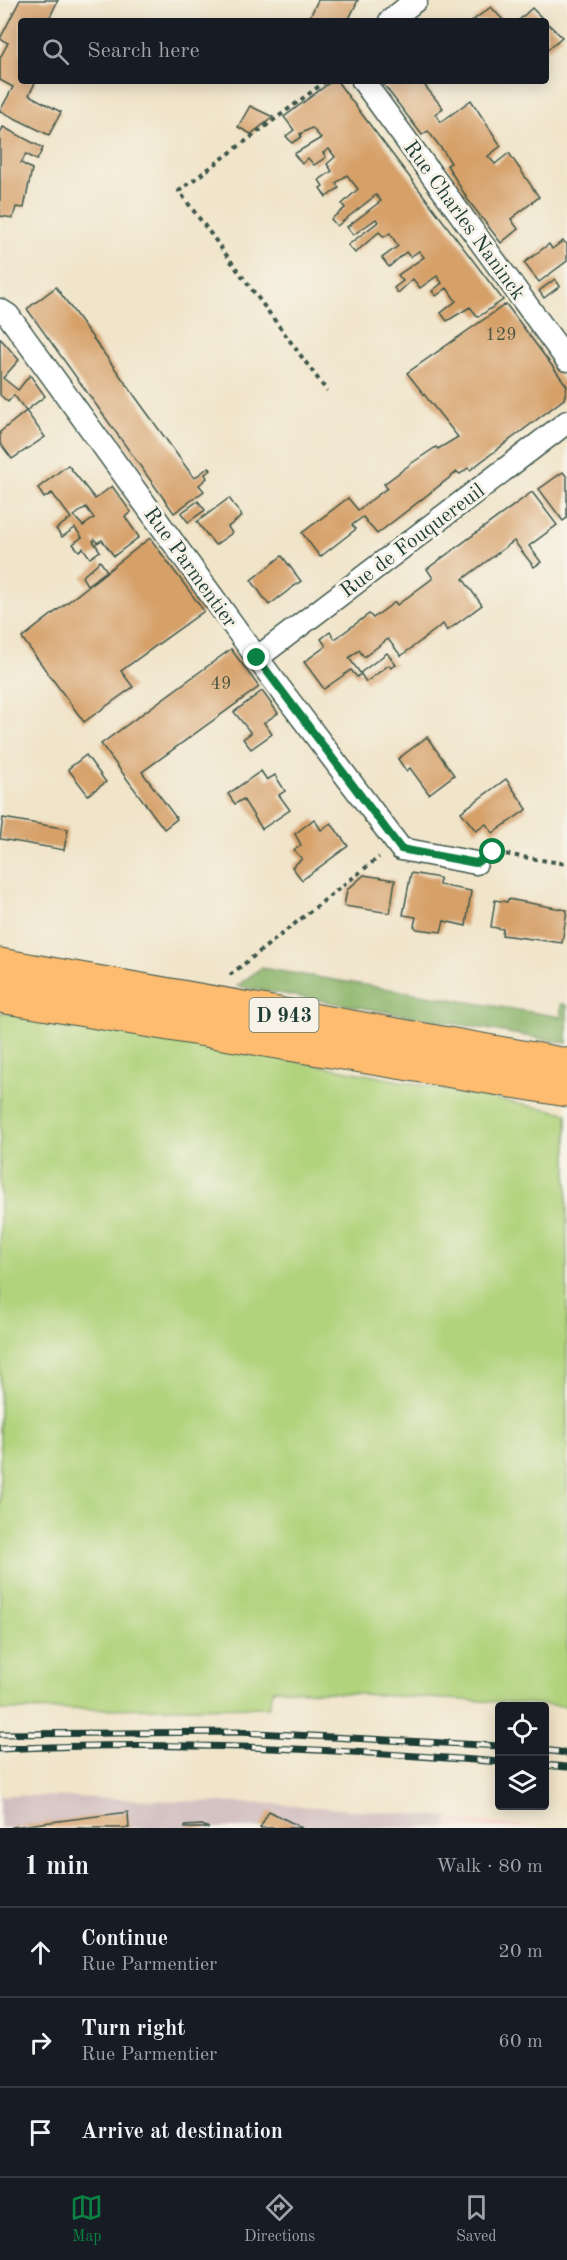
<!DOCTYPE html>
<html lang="en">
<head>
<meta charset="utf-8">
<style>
	body { margin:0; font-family:"Old Standard TT",serif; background:#20242c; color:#f1f3f6 }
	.controls { position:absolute; right:18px; bottom:18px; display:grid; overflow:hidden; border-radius:6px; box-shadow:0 3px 15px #0003 }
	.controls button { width:54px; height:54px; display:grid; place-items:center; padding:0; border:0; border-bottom:2px solid #363941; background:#171b24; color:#f1f3f6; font:30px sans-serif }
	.stop { position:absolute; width:18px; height:18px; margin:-14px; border:4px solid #0b8043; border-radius:50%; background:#fff }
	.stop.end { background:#0b8043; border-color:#fff; box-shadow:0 2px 6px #0008 }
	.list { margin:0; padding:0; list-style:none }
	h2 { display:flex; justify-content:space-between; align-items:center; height:78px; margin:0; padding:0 24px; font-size:26px }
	h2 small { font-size:20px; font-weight:400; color:#9ea1a6 }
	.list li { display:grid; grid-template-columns:39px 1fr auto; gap:18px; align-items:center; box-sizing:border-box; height:90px; padding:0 24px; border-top:2px solid #363941 }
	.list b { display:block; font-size:22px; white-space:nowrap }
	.list p { margin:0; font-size:20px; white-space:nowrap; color:#9ea1a6 }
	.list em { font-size:20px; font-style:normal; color:#9ea1a6 }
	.icon { flex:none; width:33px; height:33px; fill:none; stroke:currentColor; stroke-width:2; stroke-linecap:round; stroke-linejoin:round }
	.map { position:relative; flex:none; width:567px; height:1828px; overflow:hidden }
	.search { position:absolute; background:#171b24; box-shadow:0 3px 15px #0003; left:18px; right:18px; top:18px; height:66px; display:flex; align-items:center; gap:15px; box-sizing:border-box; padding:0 21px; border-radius:6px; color:#9ea1a6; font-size:22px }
	.sheet { height:348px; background:#171b24 }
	nav { display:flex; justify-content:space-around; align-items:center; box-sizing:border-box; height:84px; border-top:2px solid #363941; background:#171b24; font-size:16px; color:#9ea1a6 }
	nav a { display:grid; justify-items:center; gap:3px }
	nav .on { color:#0b8043 }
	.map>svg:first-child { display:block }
</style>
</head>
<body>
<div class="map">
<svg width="567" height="1828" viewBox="0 0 567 1828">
	<rect width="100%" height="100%" fill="#f7f3e8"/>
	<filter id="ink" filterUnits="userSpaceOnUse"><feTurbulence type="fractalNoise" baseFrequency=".0167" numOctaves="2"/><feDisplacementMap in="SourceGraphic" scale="12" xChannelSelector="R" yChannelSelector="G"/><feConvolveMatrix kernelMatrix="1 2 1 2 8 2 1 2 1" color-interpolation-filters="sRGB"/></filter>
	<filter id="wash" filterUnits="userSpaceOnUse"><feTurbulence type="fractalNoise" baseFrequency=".008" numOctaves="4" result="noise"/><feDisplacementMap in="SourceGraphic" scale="24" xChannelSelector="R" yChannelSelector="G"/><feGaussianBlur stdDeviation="1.35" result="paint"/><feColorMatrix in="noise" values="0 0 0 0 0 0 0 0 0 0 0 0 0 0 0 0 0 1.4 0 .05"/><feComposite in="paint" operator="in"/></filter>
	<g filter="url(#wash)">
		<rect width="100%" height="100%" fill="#f0e4c9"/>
		<path fill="#f7d1c8" d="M449,1817L538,1828H446Z"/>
		<path fill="#d2bfc0" d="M10,1795L276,1804L449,1817L446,1828H0V1796Z"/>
		<path fill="#b1d37b" stroke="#688858" stroke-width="1.5" d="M0,1012L171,1037L567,1113V1706L273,1689L269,1707L0,1710Z"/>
		<path fill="#8cb56b" stroke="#567950" stroke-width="1.5" d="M261,968L561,1017V1004L567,1005V1043L237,986Z"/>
		<g id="blocks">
			<g fill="#d6a069" fill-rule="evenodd">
				<path d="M20,0H58L48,21H21V81H36L29,95L61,112L49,135L0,111L13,87L0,80V58L8,43L0,39Z"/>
				<path d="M318,0H358L348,21H308Z"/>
				<path d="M491,7L504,21H472Z"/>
				<path d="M532,8L545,21H518Z"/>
				<path d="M546,22L562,37L546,51Z"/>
				<path d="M332,81H337L345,92L503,300L478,317L470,307L447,321L441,313L456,301L447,288L436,296L432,291L442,283L437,276L420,288L413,279L398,293L394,288L403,281L398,275L424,257L419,251L410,257L406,252L389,267L382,258L398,246L390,233L384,237L379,232L355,253L348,245L378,222L376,219L353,235L347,227L381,201L376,195L337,226L331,219L345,208L342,204L358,189L347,175L336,183L339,188L326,197L320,188L323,186L319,180L332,171L327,164L335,157L329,149L323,153L326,157L314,165L308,158L302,164L294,154L321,138L312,128L300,134L301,137L292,143L286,136L294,130L284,117Z"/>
				<path d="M381,81H421L443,108L435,114L441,122L471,100L501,146L488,156L495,164L509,153L539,197L511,219L518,229L501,243L468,200L447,165L451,163L444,152L428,131L422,135Z"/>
				<path d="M250,106L273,117L251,134L238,127Z"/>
				<path d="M3,127L43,148L37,160L26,154L21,163L32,169L24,208L16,207L13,218L0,216V134Z"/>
				<path d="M563,241L567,244V261L539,282L524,263L549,244L552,249Z"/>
				<path d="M555,279L560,286L544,298L539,291Z"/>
				<path d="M56,287L194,478L209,467L211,470L205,474L207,478L199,485L204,491L174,513L27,309Z"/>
				<path d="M506,304L567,386L564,399L470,470L468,468L460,474L457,472L377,534L363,517L352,525L356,529L320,557L302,533L348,498L358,510L387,488L384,484L412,463L436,447L438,449L458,437L407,373Z"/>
				<path d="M0,338L19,360L3,378L18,390L30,375L45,396L26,411L45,437L12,459L0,443V432L26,411L14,395L8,402L0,395Z"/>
				<path d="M68,465L95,499L112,486L131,512L125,517L139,537L114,556L102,540L97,543L95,539L93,541L100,551L90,558L83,548L79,551L73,544L82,537L75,528L62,537L56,529L71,518L52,493L44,498L38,488ZM86,507L94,518L83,526L74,516Z"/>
				<path d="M563,472L567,477V518L563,521L539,489Z"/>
				<path d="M532,492L557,525L529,546L541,562L534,567L514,541L463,579L482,605L447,631L443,624L401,656L388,639L364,657L359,650L349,658L360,673L387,653L396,665L391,668L389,665L366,682L361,674L357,677L351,670L324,689L304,662L326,646L321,639L330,632L335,639L369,614L373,618L395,602L397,605L433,578L427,569Z"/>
				<path d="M229,498L242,516L228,527L232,533L215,545L197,522Z"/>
				<path d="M198,501L205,510L188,522L181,513Z"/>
				<path d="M150,538L204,611L121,671L133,687L84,722L22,638Z"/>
				<path d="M282,556L301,581L269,605L251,580Z"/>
				<path d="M100,561L107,571L87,585L82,577Z"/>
				<path d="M231,649L259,687L142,772L177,819L164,829L101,744Z"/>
				<path d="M262,691L278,713L264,723L272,734L251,749L243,739L251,733L234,712Z"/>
				<path d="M427,737L454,775L429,794L410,768L406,771L398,759Z"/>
				<path d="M86,755L106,782L88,795L68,769Z"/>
				<path d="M261,771L267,780L275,775L285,791L279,795L290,810L262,829L243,799L235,804L228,794Z"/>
				<path d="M506,779L527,809L493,833L486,824L476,831L461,812Z"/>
				<path d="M3,818L68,829L64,850L0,839Z"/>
				<path d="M314,819L321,830L331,823L348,846L302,880L292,867L302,859L294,850L301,845L295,834Z"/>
				<path d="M411,873L440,878L439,885L471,891L466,926L444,921L441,932L417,929L414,926L416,917L403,915Z"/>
				<path d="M364,875L395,880L390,913L344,906L347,890Z"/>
				<path d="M508,899L567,910L562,943L502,935L503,929L491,927L495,900L507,902Z"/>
				<path d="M269,1811L302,1828H260Z"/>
				<path d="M128,1812L129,1828H12V1827Z"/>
				<path d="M202,1825L209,1828H185V1826Z"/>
			</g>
		</g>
	</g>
	<g filter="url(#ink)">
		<use href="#blocks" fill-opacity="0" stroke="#3e564a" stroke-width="1.5"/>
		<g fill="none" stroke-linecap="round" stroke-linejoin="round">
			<g stroke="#3e564a" stroke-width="25">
				<g id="minor">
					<path d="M390,21L416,0"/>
					<path d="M363,81L567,360"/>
					<path d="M0,310L8,315L257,658L401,849L476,863"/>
					<path d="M257,658L567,422"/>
				</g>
			</g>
			<g stroke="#3e564a" stroke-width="35">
				<g id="primary">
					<path d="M0,965L567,1065"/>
					<path d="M0,996L567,1090"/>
				</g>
			</g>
			<g stroke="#3e564a" stroke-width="4" stroke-dasharray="4.5 4.5" stroke-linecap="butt">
				<path d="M326,81L179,191L327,391"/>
				<path d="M497,853L567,864"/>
				<path d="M230,975L379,857"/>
			</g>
			<use href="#minor" stroke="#fff" stroke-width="22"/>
			<use href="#primary" stroke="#fdbc6f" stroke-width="33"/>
			<g stroke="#1f3d34" stroke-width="7">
				<g id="rail">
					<path d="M0,1734L238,1732L500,1746"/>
					<path d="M0,1749C167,1740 333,1749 500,1762"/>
					<path d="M544,1750L567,1753"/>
					<path d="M544,1765L567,1767"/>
				</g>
			</g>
			<use href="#rail" stroke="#f7f3e8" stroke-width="4.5" stroke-dasharray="14" stroke-linecap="butt"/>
		</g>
	</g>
	<g fill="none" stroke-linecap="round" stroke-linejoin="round" filter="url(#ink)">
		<path stroke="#0b8043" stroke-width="8" d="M257,658L401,849L476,863L493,852"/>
	</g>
	<g text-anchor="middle" stroke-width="6" stroke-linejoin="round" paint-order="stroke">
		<g font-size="18" fill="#4d5641">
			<text x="501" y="340">129</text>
			<text x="221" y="689">49</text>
		</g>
		<rect fill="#f7f3e8" stroke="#60746a" stroke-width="1.5" x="249.5" y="998" width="69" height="34" rx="4.5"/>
		<g font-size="20" font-weight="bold" fill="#1f3d34">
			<text x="284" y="1022">D 943</text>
		</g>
		<g font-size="21" fill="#1f3d34" stroke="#f7f3e8">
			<text transform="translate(465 220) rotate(54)" y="7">Rue Charles Naninck</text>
			<text transform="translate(412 540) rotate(-37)" y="7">Rue de Fouquereuil</text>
			<text transform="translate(191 567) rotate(54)" y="7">Rue Parmentier</text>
		</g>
	</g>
</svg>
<div class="controls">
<button><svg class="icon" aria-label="locate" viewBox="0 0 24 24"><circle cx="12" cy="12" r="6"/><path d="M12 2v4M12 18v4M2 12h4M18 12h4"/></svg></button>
<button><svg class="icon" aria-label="layers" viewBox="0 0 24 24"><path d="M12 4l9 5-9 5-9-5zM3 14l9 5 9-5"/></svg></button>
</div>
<div class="stop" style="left:493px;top:852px"></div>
<div class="stop end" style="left:257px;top:658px"></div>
<div class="search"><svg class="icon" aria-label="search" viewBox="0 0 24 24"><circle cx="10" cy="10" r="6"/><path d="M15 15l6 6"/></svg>Search here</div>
</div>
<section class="sheet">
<h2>1 min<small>Walk · 80 m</small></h2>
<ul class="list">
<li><svg class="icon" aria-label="ahead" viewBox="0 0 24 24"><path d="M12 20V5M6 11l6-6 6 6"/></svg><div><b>Continue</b><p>Rue Parmentier</p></div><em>20 m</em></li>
<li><svg class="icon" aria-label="right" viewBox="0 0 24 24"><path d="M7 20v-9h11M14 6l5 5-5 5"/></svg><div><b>Turn right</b><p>Rue Parmentier</p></div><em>60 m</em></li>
<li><svg class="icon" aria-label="arrive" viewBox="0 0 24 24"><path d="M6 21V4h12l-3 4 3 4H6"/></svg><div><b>Arrive at destination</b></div></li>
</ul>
</section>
<nav>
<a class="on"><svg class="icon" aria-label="map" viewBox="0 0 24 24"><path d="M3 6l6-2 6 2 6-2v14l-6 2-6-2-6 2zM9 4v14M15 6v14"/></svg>Map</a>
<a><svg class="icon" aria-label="directions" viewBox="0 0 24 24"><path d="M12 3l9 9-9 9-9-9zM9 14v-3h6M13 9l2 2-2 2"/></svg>Directions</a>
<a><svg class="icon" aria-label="saved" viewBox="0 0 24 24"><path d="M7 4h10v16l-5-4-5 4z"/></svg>Saved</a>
</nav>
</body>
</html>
